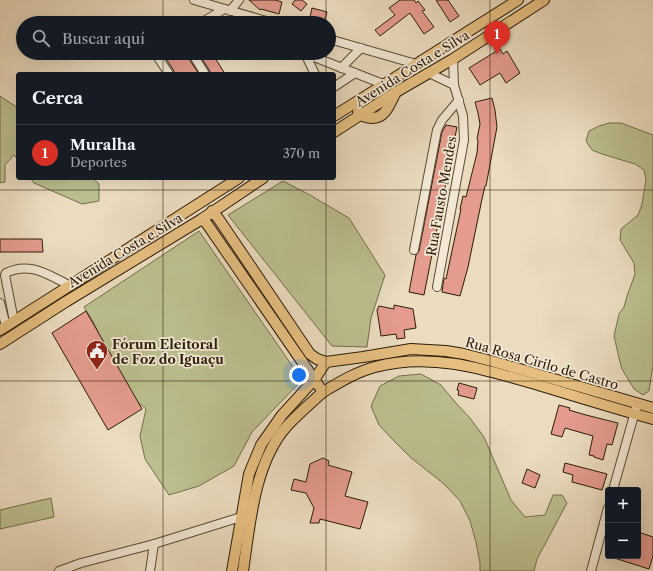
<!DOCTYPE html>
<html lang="es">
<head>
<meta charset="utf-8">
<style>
	body { margin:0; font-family:"Libre Caslon Text",serif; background:#242831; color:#f1f3f6 }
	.controls { position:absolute; right:12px; bottom:12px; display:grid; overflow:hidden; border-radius:4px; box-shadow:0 4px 16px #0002 }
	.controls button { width:36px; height:36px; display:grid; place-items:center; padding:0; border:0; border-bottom:1px solid #363941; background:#171b24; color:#f1f3f6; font:20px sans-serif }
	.you { position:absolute; left:299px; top:375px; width:14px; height:14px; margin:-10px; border:3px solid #fff; border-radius:50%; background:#1a73e8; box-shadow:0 0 0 6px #1a73e833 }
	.badge { display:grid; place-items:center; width:26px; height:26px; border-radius:50%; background:#d93025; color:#fff; font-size:13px; font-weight:700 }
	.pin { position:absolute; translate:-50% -33px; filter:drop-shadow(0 1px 2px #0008) }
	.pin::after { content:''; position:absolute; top:21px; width:14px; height:12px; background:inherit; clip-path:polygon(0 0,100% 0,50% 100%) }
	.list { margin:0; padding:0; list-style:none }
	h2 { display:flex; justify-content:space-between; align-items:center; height:52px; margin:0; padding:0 16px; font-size:17px }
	h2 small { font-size:13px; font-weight:400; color:#9ea1a6 }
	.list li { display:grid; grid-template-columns:26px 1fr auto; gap:12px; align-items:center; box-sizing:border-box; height:56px; padding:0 16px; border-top:1px solid #363941 }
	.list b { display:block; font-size:15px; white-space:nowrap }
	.list p { margin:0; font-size:13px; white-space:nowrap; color:#9ea1a6 }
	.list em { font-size:13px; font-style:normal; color:#9ea1a6 }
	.icon { flex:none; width:22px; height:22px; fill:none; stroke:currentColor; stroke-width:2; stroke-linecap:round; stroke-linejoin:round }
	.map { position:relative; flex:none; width:653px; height:571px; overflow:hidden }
	.search { position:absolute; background:#171b24; box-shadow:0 4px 16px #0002; left:16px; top:16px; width:320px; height:44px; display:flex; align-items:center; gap:10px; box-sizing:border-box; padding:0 14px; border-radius:22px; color:#9ea1a6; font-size:15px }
	.panel { position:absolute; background:#171b24; box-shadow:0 4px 16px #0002; left:16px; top:72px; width:320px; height:108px; border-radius:4px }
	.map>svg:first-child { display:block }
</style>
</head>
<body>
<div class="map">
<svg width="653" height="571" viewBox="0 0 653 571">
	<rect width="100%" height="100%" fill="#ebdcbf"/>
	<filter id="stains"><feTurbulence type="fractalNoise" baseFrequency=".005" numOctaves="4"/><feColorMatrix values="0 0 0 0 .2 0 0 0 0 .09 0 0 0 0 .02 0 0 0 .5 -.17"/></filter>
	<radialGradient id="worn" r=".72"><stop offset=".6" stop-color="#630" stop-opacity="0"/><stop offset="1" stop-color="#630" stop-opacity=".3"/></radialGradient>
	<g fill="#bcbf8e" stroke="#736e4b">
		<path d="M0,96L18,108V160L14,155L5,165V182L0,183Z"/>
		<path d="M609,123H621L653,135V365L649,391L643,395L634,389L622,369L619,358L614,336L619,314L624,307L627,296L635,274L634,263L620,240L621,229L638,215L642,204L646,180L644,170L635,164L602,154L592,150L586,141L589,131L599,126Z"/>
		<path d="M30,178H93L99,184V201L82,204L34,183Z"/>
		<path d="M283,181L310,195L349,218L385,275L371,318L367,347L332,346L228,215Z"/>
		<path d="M199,231L302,380L252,432L234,466L199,486L169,495L145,459L140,436L146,409L125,391L94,323L84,307Z"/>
		<path d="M421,374L441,385L455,402L470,418L484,437L511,500L525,517L545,515L553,495H562L567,503L537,559L534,571H480V563L476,542L470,521L460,501L444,484L410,457L394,441L379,425L371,406L380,386L399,376Z"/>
		<path d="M51,498L54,517L0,529V510Z"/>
	</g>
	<g fill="#e59c8e" stroke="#2a1c08">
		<path d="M249,0H275L282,2L279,14L261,9L260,10Z"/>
		<path d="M295,0H302L307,4L301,11L292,4Z"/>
		<path d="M400,0H414L416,3L418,1L425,10L422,11L434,27L424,34L410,13L380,36L375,30L395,15L389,8Z"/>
		<path d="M436,0H448L459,16L450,22Z"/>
		<path d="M312,8L327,12L324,23L309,22Z"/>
		<path d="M500,49L503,54L507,51L520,73L506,83L500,73L480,85L469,68Z"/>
		<path d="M165,53H187V56L199,74H174V71L163,54Z"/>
		<path d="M198,53H212L225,74H210V71Z"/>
		<path d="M492,98L495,110L497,127L486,186H485L482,199L468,267L460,296L442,292L444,278L446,279L461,209H460L463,196L466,197L477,153L478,141L477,139L480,124L478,113L475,102Z"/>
		<path d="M446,125L457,127L424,295L409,292L416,255L419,251L442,132Z"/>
		<path d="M0,239H42L43,252H0Z"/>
		<path d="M394,305L413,309L416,328L404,330L405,338L397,339L396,334L381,336L377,310L379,306L394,309Z"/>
		<path d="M86,311L142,409L108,430L52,333Z"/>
		<path d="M459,383L477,388L474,399L458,395L459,391L457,390Z"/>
		<path d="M559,405L570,408L569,410L586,415L618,423L612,445L607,444L603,460L594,457V456L589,455L593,436L565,428L562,437L551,434Z"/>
		<path d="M323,458L329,461L328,465L352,472L345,496L368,502L360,529L320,519L319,523H310L314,508L306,493L291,490L294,479L306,482L310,464Z"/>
		<path d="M565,463L607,474L602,490L572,482L573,475L563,472Z"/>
		<path d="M527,469L540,475L535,488L522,483Z"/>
		<path d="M638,532L653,537V556L649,569L611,557V556H638Z"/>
	</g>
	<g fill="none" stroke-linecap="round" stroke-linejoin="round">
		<g stroke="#5a4c36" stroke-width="10">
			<g id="minor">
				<path d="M194,0L273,23"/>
				<path d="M230,11L239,0"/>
				<path d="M201,23L224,9"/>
				<path d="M329,39L416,64"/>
				<path d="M157,53V56L169,74"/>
				<path d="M192,53L205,74"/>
				<path d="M341,68L361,48"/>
				<path d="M429,73L454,85"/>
				<path d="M315,74L308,60L310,57H314L383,84"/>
				<path d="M334,87L355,73"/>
				<path d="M414,250L437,130L442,120L459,100"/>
				<path d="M437,287L464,140L463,116L454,85L453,59"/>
				<path d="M0,303L6,326"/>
				<path d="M14,321L5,275L6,273C30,261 48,275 69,285"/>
				<path d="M613,490L636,408"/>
				<path d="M59,571L81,563L154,544L241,517"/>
				<path d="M150,571L154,544"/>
				<path d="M591,571L608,508"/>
			</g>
		</g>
		<g stroke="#2a1c08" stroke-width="12">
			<g id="major">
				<path d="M358,112C362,116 367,118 372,118C386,118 390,103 395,94"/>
				<path d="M334,116L518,0"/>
				<path d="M334,132L396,92L453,59L544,0"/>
				<path d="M212,211L218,218L310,354L317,359L326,362L363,357L411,349L446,351L464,354L495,362L653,408"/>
				<path d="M202,219L207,224L323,392C340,382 356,372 375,367C433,351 490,371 545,387C581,398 617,409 653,419"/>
				<path d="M0,330L239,178"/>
				<path d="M0,344L67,301L202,219L263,178"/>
				<path d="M232,571L249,474L261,445L282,415L314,380L326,362"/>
				<path d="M243,571C250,524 254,463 287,426C298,414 311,403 323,392"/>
			</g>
		</g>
		<use href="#minor" stroke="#f2e8d5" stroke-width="8"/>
		<use href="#major" stroke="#e6be80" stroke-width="10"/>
	</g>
	<path fill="none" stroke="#2a1c08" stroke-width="1" stroke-opacity="0.55" d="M163,0V23M326,0V23M490,0V571M163,53V74M326,53V74M163,178V571M326,178V571M0,190H653M0,381H653"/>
	<defs>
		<g id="civic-pin" transform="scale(1.15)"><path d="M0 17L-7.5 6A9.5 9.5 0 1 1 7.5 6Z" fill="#8f2418" stroke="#f2e8d5"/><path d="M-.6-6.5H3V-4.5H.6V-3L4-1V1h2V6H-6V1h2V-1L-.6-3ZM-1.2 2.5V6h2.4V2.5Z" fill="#fff"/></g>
	</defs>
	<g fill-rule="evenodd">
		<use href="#civic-pin" x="97" y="351"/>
	</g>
	<g text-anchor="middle" stroke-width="3.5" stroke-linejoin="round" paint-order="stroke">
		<g font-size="13" fill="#2a1c08" stroke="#f2e8d5">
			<text transform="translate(412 68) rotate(-32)" y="5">Avenida Costa e Silva</text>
			<text transform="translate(441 196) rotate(-80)" y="5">Rua Fausto Mendes</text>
			<text transform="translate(125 250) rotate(-31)" y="5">Avenida Costa e Silva</text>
			<text transform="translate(542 363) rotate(16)" y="5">Rua Rosa Cirilo de Castro</text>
		</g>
		<g font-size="13" font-weight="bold" fill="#2a1c08" stroke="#f2e8d5" text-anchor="start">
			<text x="112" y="349">Fórum Eleitoral<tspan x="112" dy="15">de Foz do Iguaçu</tspan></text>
		</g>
	</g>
	<rect width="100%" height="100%" filter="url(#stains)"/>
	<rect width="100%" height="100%" fill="url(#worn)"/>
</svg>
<div class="controls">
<button>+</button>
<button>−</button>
</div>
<div class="you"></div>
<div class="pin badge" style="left:497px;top:54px">1</div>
<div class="search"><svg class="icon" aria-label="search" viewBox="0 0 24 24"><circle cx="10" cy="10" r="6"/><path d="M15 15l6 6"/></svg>Buscar aquí</div>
<section class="panel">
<h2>Cerca<small></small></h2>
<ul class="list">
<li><span class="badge">1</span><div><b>Muralha</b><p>Deportes</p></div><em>370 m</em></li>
</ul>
</section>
</div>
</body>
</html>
